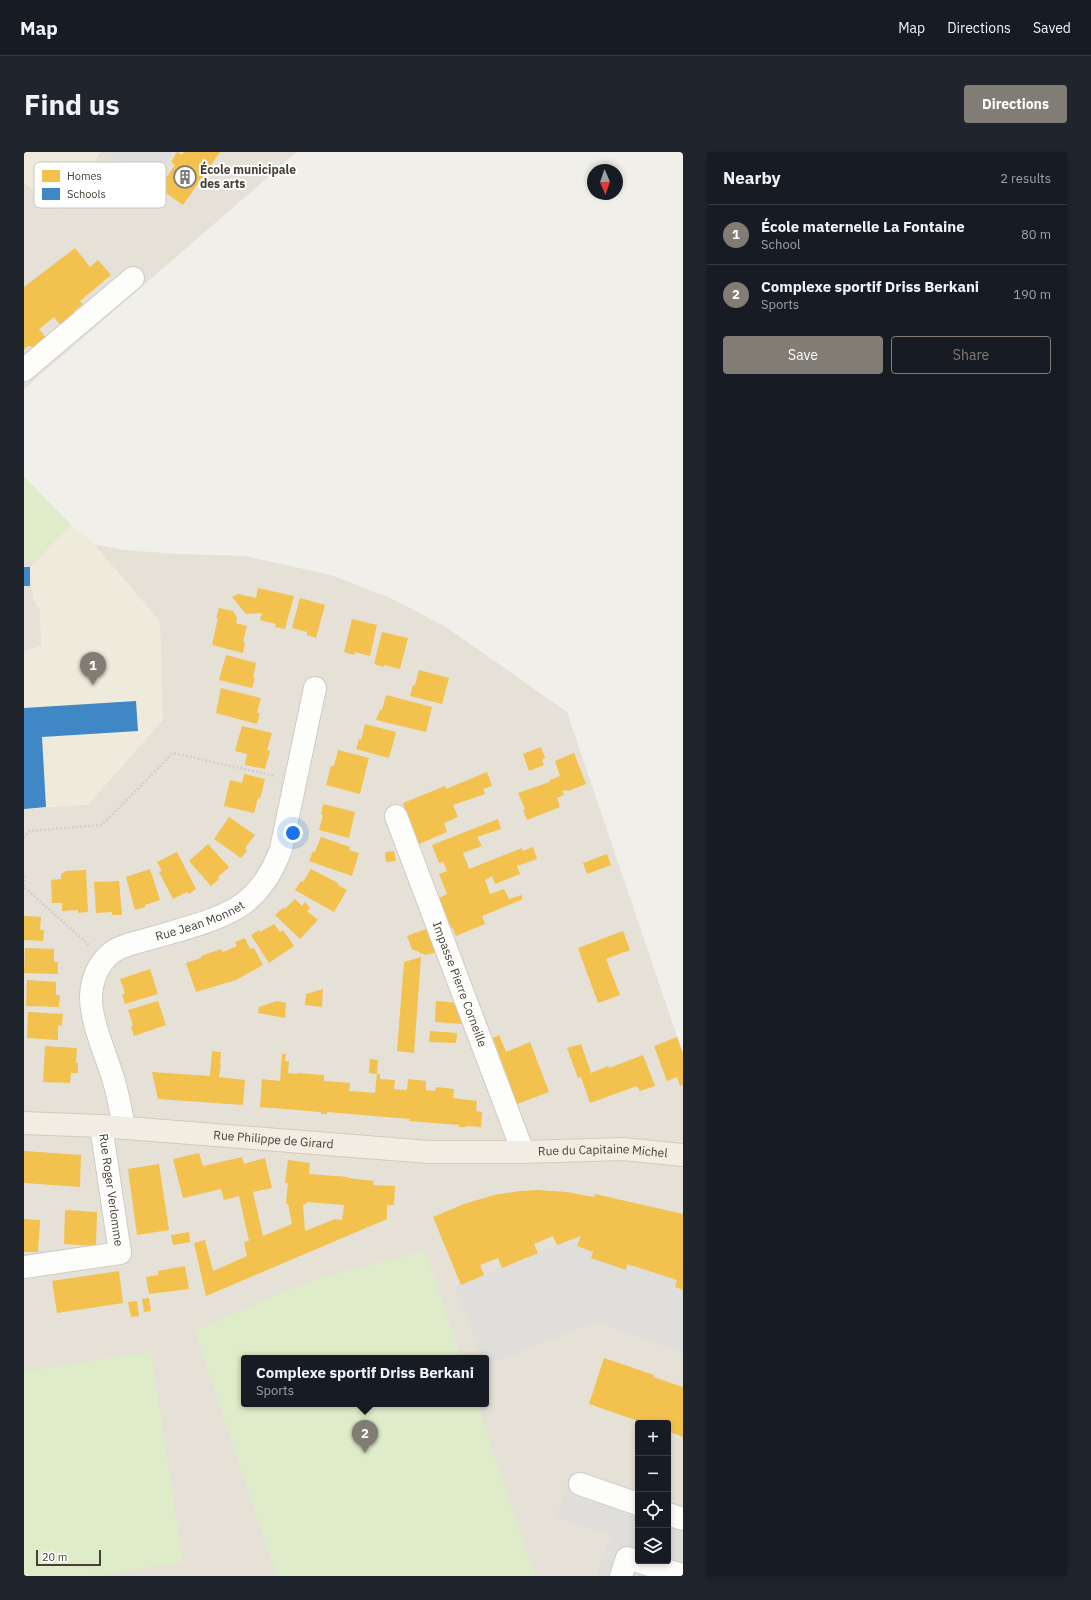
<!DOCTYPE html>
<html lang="en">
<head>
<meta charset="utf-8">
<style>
	body { margin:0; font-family:"IBM Plex Sans",sans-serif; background:#20242c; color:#f1f3f6 }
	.controls { position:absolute; right:12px; bottom:12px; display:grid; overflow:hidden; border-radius:4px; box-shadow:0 2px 6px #0003 }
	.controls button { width:36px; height:36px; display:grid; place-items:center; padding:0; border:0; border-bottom:1px solid #363941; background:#171b24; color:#f1f3f6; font:20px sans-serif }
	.compass { position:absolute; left:563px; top:12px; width:36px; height:36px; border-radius:50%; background:#171b24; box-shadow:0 2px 6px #0003; rotate:178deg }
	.scale { position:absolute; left:12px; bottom:10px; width:65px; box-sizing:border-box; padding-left:4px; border:2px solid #474035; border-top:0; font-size:11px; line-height:14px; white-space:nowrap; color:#474035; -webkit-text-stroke:3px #fff; paint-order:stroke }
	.you { position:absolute; left:269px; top:681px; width:14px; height:14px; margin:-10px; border:3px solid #fff; border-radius:50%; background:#1a73e8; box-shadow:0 0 0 6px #1a73e833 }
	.badge { display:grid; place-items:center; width:26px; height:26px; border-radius:50%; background:#827d74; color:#fff; font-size:13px; font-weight:700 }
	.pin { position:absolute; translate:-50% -33px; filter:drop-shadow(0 1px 2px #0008) }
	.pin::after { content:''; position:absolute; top:21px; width:14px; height:12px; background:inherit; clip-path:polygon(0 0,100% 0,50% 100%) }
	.popup { position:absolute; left:217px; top:1203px; width:248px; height:52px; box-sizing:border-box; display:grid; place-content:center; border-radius:4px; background:#171b24; filter:drop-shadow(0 1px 3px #0005); font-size:13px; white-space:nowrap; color:#9ea1a6 }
	.popup b { font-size:15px; color:#f1f3f6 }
	.popup::after { content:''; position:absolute; left:50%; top:100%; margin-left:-8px; border:8px solid transparent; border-top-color:#171b24 }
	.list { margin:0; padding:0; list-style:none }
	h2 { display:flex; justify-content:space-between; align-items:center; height:52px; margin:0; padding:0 16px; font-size:17px }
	h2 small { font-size:13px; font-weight:400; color:#9ea1a6 }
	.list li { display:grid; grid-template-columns:26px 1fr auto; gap:12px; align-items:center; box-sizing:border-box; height:60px; padding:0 16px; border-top:1px solid #363941 }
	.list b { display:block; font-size:15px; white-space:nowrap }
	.list p { margin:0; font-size:13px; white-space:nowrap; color:#9ea1a6 }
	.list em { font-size:13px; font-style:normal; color:#9ea1a6 }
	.actions { display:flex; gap:8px; padding:12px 16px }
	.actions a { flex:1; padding:9px 0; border:1px solid #827d74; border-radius:4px; text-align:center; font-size:14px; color:#827d74 }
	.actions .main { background:#827d74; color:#fff }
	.icon { flex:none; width:22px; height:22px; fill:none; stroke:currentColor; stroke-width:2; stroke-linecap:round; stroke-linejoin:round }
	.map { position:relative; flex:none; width:659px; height:1424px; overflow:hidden; border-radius:4px }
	header { display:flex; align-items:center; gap:24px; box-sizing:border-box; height:56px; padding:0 20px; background:#171b24; border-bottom:1px solid #363941 }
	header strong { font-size:19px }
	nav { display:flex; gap:22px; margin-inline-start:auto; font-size:14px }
	.intro { display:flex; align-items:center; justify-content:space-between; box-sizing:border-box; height:96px; padding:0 24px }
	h1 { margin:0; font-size:28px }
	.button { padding:10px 18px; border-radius:4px; background:#827d74; color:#fff; font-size:14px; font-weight:700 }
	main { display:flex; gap:24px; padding:0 24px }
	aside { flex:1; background:#171b24; border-radius:4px; box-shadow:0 2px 6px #0003 }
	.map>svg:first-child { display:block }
</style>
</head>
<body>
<header>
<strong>Map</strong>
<nav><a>Map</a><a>Directions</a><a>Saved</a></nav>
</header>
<div class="intro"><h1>Find us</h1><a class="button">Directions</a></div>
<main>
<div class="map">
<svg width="659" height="1424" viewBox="0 0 659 1424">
	<rect width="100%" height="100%" fill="#f0efea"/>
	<g fill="#e5e1d7" fill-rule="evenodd">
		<path d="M0,0H273L0,237Z"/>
		<path d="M0,325L47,373L70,392L100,398L155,402L221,404L307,423L364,445L422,475L543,560L659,902V1424H0ZM220,1206H462V1252H220ZM614,1271H644V1409H614Z"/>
	</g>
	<g fill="#eeeadc">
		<path d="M0,0H77L37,58L0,31Z"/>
		<path d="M47,373L70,392L136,469L139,568L64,653L0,657V499L17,494L16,457L9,447L6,415Z"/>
	</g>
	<g fill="#deecc9">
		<path d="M0,325L47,373L10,410H0Z"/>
		<path d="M401,1099L437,1206H220V1252H453L511,1424H253L171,1179L258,1140L295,1126Z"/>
		<path d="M127,1200L159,1410L69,1424H0V1219Z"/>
	</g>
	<g fill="#dfdeda">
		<path d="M85,0H149L127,32L84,1Z"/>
		<path d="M557,1084L553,1094L569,1100L568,1106L601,1118L603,1112L653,1128L651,1135L659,1138V1201L572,1170L462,1213V1206H458L430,1135Z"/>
		<path d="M547,1320L614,1343V1409H644V1353L659,1358V1424H573L587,1383L532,1366Z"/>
	</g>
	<g fill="#f2c14e" fill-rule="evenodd">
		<path d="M153,0L158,3L160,0H196L159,53L135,36L151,13L147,10Z"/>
		<path d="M51,96L66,115L74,108L87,123L56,149L59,152L50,159L49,165L37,174L30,165L15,177L22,186L10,195L4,194L0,197V135Z"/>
		<path d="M234,436L270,444L261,477L251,475L252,472L236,468L238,461L222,462L208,445L214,442L232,446Z"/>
		<path d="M276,446L301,453L292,486L283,483V480L268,476Z"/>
		<path d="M195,456L209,459L213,466L212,471L223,474L219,490L221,491L219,501L188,493L194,466H192Z"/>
		<path d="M328,467L353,473L346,504L331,500L330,503L320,500Z"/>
		<path d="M358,480L384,486L376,517L360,513V515L350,512Z"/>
		<path d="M202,503L232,511L229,526H231L228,536L195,528Z"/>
		<path d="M395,518L425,526L418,552L386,544L389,533H391Z"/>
		<path d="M197,536L237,546L233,561H236L233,572L192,561Z"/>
		<path d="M362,543L408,555L402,580L352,568L356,558H358Z"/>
		<path d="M341,572L372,580L365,606L332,597L335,587L337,588Z"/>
		<path d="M218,574L248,581L243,598L246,599L241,617L221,613L223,602L211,599Z"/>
		<path d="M517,595L521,606L518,608L520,613L505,619L499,602Z"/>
		<path d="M314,598L345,606L336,642L302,633L307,614H310Z"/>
		<path d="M550,601L562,632L544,639L543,638L538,639L540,643L533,646L536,655L503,668L499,658L501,657L494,641L526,630V628L536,624L531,609Z"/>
		<path d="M463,620L468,634L459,637L461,642L429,653L434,665L420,671L423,680L395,692L379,651L421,634L422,637Z"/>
		<path d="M220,622L241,627L236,647L234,646L230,661L200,654L206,628L218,631Z"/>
		<path d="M299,652L331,660L325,686L295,678L299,663L297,662Z"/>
		<path d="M205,665L231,683L221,696L223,699L217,706L190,687Z"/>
		<path d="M474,667L477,677L453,685L458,694L439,701L445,717L498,696L499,699L509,695L513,707L493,714L496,722L471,732L468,724L461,728L466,742L480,737L485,747L497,743L499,747L458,764L461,772L432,784L428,775L427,776L415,746L423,742L415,722L423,719L419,710L415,711L408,693Z"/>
		<path d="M297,685L326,695L325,698L335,701L328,724L285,709L289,699L291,700Z"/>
		<path d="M184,692L205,715L194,725L195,727L187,734L165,709Z"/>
		<path d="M370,699L372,709L362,710L361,700Z"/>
		<path d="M153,700L172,737L165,742L163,740L149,747L135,720L138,719L133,710Z"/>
		<path d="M583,702L587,713L563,722L559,711Z"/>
		<path d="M126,717L136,748L121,753V755L111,758L102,725Z"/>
		<path d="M287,717L314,731V733L323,738L310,760L271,738L277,729L279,730Z"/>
		<path d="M62,718L64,760L54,761V758L38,759V751H28L27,728L37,727V722L42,719Z"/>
		<path d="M95,729L98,763H88V760L72,761L70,730Z"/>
		<path d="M271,747L278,754L281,750L286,756L283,759L294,768L276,787L251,763L259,756L261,757Z"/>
		<path d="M0,764L17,765L16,778H20L19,789L0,788Z"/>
		<path d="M250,772L256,780L259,778L270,794L245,811L227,783L235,778L236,780Z"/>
		<path d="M405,776L414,800L401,803L388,797L383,784Z"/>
		<path d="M599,779L606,798L582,807L596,843L574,851L554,796Z"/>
		<path d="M221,786L226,797L230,796L239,813L212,828L172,840L162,811L177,806V804L197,797L199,800L213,794L211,790Z"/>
		<path d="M1,796L30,797V810H34V822L0,821Z"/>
		<path d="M397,805L390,901L373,899L380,810Z"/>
		<path d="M126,817L134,842L101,852L98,843L101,841L96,827Z"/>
		<path d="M3,828L32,830V843H36L35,855L2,854Z"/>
		<path d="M299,837L298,855L281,853L282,842Z"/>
		<path d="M134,849L142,873L110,884L107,875L109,873L104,858Z"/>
		<path d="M253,849L262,851L261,866L234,861L235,855Z"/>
		<path d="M412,849L436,851L439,872L411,870Z"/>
		<path d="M4,860L39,862L38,874L34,873V888L3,886Z"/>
		<path d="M406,879L433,881L432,891L405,890Z"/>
		<path d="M475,883L482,900L506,890L525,940L493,952L469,886Z"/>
		<path d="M653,885L659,901V933L656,934L653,925L643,929L630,894Z"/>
		<path d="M557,892L567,921L584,914L585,916L619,903L631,934L616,939L613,934L566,951L557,925L554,926L543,896Z"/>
		<path d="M21,894L53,896L52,911H54V921H47L46,931L19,930Z"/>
		<path d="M188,899L197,900L196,912H197L195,925L221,928L219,953L134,947L128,920L186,924Z"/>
		<path d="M258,902H262L261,909H265L264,921L274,922V921L300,923V929L326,931L325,939L351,941L353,922L345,921L346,907L354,908L353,922H356V927L371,928L370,937L383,938L384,927L402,929V938L411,939L412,935L430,937L429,946L453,949L452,959L458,960L457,975L443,974L442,975H435V973L385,969L386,967L303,960V962H297V960L236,955L238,927L256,929Z"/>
		<path d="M0,999L57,1003L56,1035L0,1031Z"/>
		<path d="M175,1001L179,1014L218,1005L220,1012L241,1006L248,1036L229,1040L239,1084L268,1072L264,1052L262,1051L264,1031H261L264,1008L286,1011L285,1022L324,1025V1026L350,1029L349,1033L371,1034L370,1053H363V1067L182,1144L170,1091L181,1088L189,1119L223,1104L220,1090L225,1089L215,1044L200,1048L197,1037L159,1046L149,1007ZM283,1050L320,1053L318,1068L311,1067L281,1079L279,1053L282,1052Z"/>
		<path d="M135,1012L145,1078L113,1083L104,1017Z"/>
		<path d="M513,1038L543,1040L570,1045L571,1042L659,1062V1138L651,1135L653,1128L603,1112L602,1118L567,1106L569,1100L553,1094L557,1084L533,1093L529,1084L510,1092L514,1101L478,1116L474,1106L456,1113L460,1123L437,1133L409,1065L440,1052L470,1043L496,1039Z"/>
		<path d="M41,1058L73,1060L72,1094L40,1092Z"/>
		<path d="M0,1067L16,1068L14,1100H0Z"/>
		<path d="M165,1080L166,1090L149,1093L147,1083Z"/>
		<path d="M161,1114L165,1137L125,1142L122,1125L134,1123V1119Z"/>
		<path d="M95,1119L99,1151L33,1161L28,1129Z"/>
		<path d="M125,1146L127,1159L120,1160L118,1147Z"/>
		<path d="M113,1149L115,1164L107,1165L104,1150Z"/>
		<path d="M580,1206L630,1223L629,1225L659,1235V1285L644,1279V1271H620L565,1252Z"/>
	</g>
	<g fill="#3f88c5">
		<rect x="0" y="415" width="6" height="19"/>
		<path d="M112,549L114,579L18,585L22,655L0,657V556Z"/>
	</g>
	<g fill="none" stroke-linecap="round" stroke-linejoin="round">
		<g stroke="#cdcbc6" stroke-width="24">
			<g id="minor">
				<path d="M0,218L109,126"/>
				<path id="s1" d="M372,664L499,1000"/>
				<path id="s2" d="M100,976C97,959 94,942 89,926C82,903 66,868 67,844C68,827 74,812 87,801C96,794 110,791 121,788C150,779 203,768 225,747C241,733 250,716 257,697L291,536"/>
				<path d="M0,1115L96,1101L77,974"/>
				<path d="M556,1332L614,1352"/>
				<path d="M644,1362L659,1367"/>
				<path d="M597,1424L603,1406L658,1423"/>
			</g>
		</g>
		<g stroke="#d3cbb7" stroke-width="24">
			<g id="major">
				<path id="s3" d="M0,971L77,974L405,1000H499L599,997L659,1003"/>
			</g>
		</g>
		<g stroke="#d1ceca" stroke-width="2.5" stroke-dasharray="2 2" stroke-linecap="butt">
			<path d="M0,686L5,679L78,673L149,601L251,624"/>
			<path d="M0,724V735L65,793"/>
		</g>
		<use href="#minor" stroke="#fdfdfc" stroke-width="22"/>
		<use href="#major" stroke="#f1ede3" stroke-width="22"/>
	</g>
	<defs>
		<g id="building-ring" transform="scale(1.15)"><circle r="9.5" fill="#fff" stroke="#827d74" stroke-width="1.5"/><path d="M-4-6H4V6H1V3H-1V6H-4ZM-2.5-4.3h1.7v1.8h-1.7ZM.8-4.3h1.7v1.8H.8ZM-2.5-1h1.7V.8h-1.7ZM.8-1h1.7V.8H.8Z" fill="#827d74"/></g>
	</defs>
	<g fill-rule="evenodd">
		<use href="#building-ring" x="161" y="25"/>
	</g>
	<g text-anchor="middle" stroke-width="4" stroke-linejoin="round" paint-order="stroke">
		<g font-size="12" font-weight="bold" fill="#474035" stroke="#fff" text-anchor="start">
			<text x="176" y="22">École municipale<tspan x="176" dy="14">des arts</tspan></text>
		</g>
		<g font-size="12" fill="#474035" stroke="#fff">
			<text dy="4" stroke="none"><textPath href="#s2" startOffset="280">Rue Jean Monnet</textPath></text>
			<text dy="4" stroke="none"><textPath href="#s1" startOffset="180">Impasse Pierre Corneille</textPath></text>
			<text dy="4" stroke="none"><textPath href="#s3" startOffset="250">Rue Philippe de Girard</textPath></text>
			<text dy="4" stroke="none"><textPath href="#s3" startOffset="580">Rue du Capitaine Michel</textPath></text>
			<text transform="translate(87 1038) rotate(82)" y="4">Rue Roger Verlomme</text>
		</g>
	</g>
	<rect x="10" y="10" width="132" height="46" rx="6" fill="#fff" stroke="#c8c6c2" stroke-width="1"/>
	<rect x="18" y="18" width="18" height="12" fill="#f2c14e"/>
	<rect x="18" y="36" width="18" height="12" fill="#3f88c5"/>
	<g font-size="11" fill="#474035">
		<text x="43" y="28">Homes</text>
		<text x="43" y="46">Schools</text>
	</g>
</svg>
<div class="controls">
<button>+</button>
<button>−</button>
<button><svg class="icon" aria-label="locate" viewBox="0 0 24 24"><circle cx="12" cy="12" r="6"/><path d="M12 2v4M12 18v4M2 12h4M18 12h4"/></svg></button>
<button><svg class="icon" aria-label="layers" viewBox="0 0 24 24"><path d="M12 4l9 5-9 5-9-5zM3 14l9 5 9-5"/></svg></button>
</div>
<svg class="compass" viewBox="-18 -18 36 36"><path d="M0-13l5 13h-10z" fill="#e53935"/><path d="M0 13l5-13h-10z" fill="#9ea1a6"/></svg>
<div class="scale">20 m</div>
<div class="you"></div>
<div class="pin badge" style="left:69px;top:533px">1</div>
<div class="pin badge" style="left:341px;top:1301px">2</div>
<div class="popup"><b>Complexe sportif Driss Berkani</b>Sports</div>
</div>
<aside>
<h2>Nearby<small>2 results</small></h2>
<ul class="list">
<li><span class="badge">1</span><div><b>École maternelle La Fontaine</b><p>School</p></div><em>80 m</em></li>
<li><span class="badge">2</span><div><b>Complexe sportif Driss Berkani</b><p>Sports</p></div><em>190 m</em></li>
</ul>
<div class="actions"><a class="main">Save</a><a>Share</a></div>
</aside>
</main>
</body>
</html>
